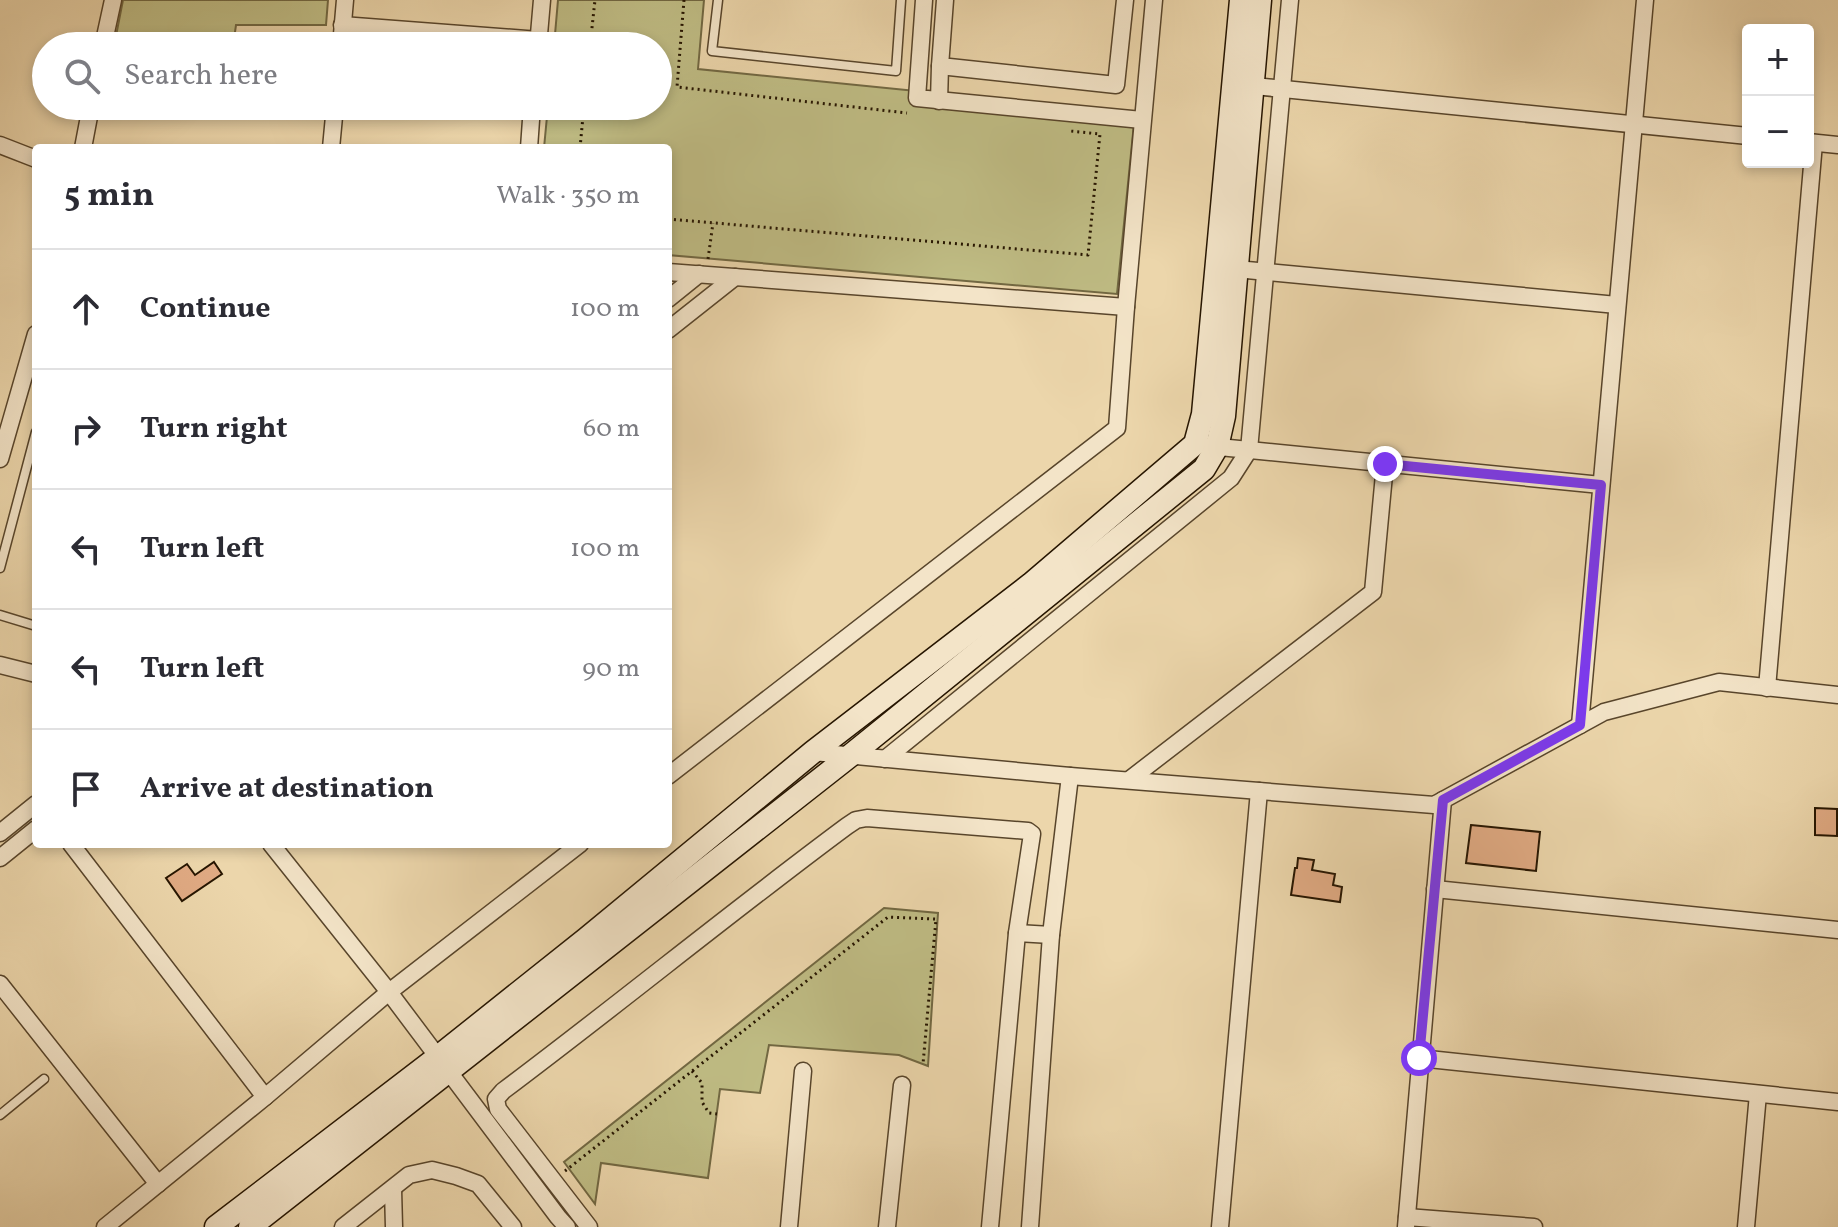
<!DOCTYPE html>
<html lang="en">
<head>
<meta charset="utf-8">
<style>
	body { margin:0; font-family:Vollkorn,serif; background:#f7f7f7; color:#2b2b33 }
	.controls { position:absolute; right:24px; top:24px; display:grid; overflow:hidden; border-radius:8px; box-shadow:0 4px 12px #0003 }
	.controls button { width:72px; height:72px; display:grid; place-items:center; padding:0; border:0; border-bottom:2px solid #e1e1e2; background:#fff; color:#2b2b33; font:40px sans-serif }
	.stop { position:absolute; width:24px; height:24px; margin:-18px; border:6px solid #7c3aed; border-radius:50%; background:#fff }
	.stop.end { background:#7c3aed; border-color:#fff; box-shadow:0 2px 8px #0008 }
	.list { margin:0; padding:0; list-style:none }
	h2 { display:flex; justify-content:space-between; align-items:center; height:104px; margin:0; padding:0 32px; font-size:34px }
	h2 small { font-size:26px; font-weight:400; color:#7c7c81 }
	.list li { display:grid; grid-template-columns:52px 1fr auto; gap:24px; align-items:center; box-sizing:border-box; height:120px; padding:0 32px; border-top:2px solid #e1e1e2 }
	.list b { display:block; font-size:30px; white-space:nowrap }
	.list em { font-size:26px; font-style:normal; color:#7c7c81 }
	.icon { flex:none; width:44px; height:44px; fill:none; stroke:currentColor; stroke-width:2; stroke-linecap:round; stroke-linejoin:round }
	.map { position:relative; flex:none; width:1838px; height:1227px; overflow:hidden }
	.search { position:absolute; background:#fff; box-shadow:0 4px 12px #0003; left:32px; top:32px; width:640px; height:88px; display:flex; align-items:center; gap:20px; box-sizing:border-box; padding:0 28px; border-radius:44px; color:#7c7c81; font-size:30px }
	.panel { position:absolute; background:#fff; box-shadow:0 4px 12px #0003; left:32px; top:144px; width:640px; height:704px; border-radius:8px }
	.map>svg:first-child { display:block }
</style>
</head>
<body>
<div class="map">
<svg width="1838" height="1227" viewBox="0 0 1838 1227">
	<rect width="100%" height="100%" fill="#ecd6ab"/>
	<filter id="stains"><feTurbulence type="fractalNoise" baseFrequency=".0025" numOctaves="4"/><feColorMatrix values="0 0 0 0 .2 0 0 0 0 .09 0 0 0 0 .02 0 0 0 .5 -.17"/></filter>
	<radialGradient id="worn" r=".72"><stop offset=".6" stop-color="#630" stop-opacity="0"/><stop offset="1" stop-color="#630" stop-opacity=".3"/></radialGradient>
	<g fill="#bfbc84" stroke="#726842" stroke-width="2">
		<path d="M123,0H328L326,25H236L233,46H114Z"/>
		<path d="M558,0H704L698,69L1135,113L1117,294L668,255V148H544L548,106H658V46H554Z"/>
		<path d="M884,908L938,913L928,1066L899,1055L769,1045L760,1093L720,1089L708,1178L601,1163L595,1204L564,1162Z"/>
	</g>
	<g fill="#e0aa83" stroke="#261500" stroke-width="2">
		<path d="M1815,808L1837,809V836L1815,835Z"/>
		<path d="M1471,825L1540,832L1536,871L1466,863Z"/>
		<path d="M1298,858L1314,860L1312,870L1335,874L1333,885L1342,887L1340,902L1291,895L1295,868H1297Z"/>
		<path d="M214,862L222,874L182,901L166,878L187,864L195,875Z"/>
	</g>
	<g fill="none" stroke-linecap="round" stroke-linejoin="round">
		<g stroke="#58452b" stroke-width="11">
			<g id="lane">
				<path d="M718,0L712,51L896,71L901,0"/>
				<path d="M0,568L36,432"/>
				<path d="M0,615L36,626"/>
				<path d="M0,1115L44,1079"/>
			</g>
		</g>
		<g stroke="#58452b" stroke-width="19">
			<g id="street">
				<path d="M924,0L917,98L1142,120"/>
				<path d="M945,0L940,66L1116,85L1125,0"/>
				<path d="M342,25L539,40"/>
				<path d="M103,46L113,0"/>
				<path d="M341,46L345,0"/>
				<path d="M538,46L542,0"/>
				<path d="M1244,85L1748,136"/>
				<path d="M939,101L940,66"/>
				<path d="M1808,142L1838,145"/>
				<path d="M0,145L36,159"/>
				<path d="M83,148L91,106"/>
				<path d="M331,148L335,106"/>
				<path d="M529,148L532,106"/>
				<path d="M1236,269L1617,305"/>
				<path d="M668,272L1126,307"/>
				<path d="M668,299L699,274"/>
				<path d="M668,330L735,277"/>
				<path d="M1209,446L1601,485"/>
				<path d="M0,459L36,334"/>
				<path d="M0,665L36,674"/>
				<path d="M1767,688L1814,143"/>
				<path d="M1580,725L1645,0"/>
				<path d="M813,752L1070,776L1434,805L1604,712L1719,682L1838,695"/>
				<path d="M885,759L1231,478L1249,450L1290,0"/>
				<path d="M668,776L1117,428L1126,307L1154,0"/>
				<path d="M1129,780L1373,592L1385,464"/>
				<path d="M0,833L36,804"/>
				<path d="M71,844L265,1097"/>
				<path d="M271,844L389,992L558,1217L567,1227"/>
				<path d="M0,858L36,829"/>
				<path d="M1435,889L1838,930"/>
				<path d="M1017,933L1051,935"/>
				<path d="M0,984L158,1184"/>
				<path d="M1419,1058L1838,1102"/>
				<path d="M393,1189L394,1227"/>
				<path d="M1407,1217L1534,1227"/>
				<path d="M105,1227L265,1097L389,992L580,844"/>
				<path d="M343,1227L409,1175L432,1170L456,1176L478,1184L513,1227"/>
				<path d="M589,1227L498,1109L496,1099L503,1091C619,1004 731,912 847,826L856,820L867,818L1028,831L1032,834L1017,933L990,1227"/>
				<path d="M789,1227L803,1071"/>
				<path d="M887,1227L902,1085"/>
				<path d="M1030,1227L1051,935L1070,776"/>
				<path d="M1220,1227L1259,791"/>
				<path d="M1406,1227L1443,800"/>
				<path d="M1746,1227L1758,1094"/>
			</g>
		</g>
		<g stroke="#261500" stroke-width="25">
			<g id="secondary">
				<path d="M216,1227L438,1057L586,939L813,752L1031,584L1195,444L1203,414L1241,0"/>
				<path d="M250,1227L851,755L1204,469L1217,447L1224,416L1260,0"/>
			</g>
		</g>
		<g stroke="#261500" stroke-width="3" stroke-dasharray="2 4" stroke-linecap="butt">
			<path d="M684,0L677,87L907,113"/>
			<path d="M590,46L595,0"/>
			<path d="M580,148L584,106"/>
			<path d="M668,219L1088,255L1100,134L1070,131"/>
			<path d="M708,259L713,223"/>
			<path d="M692,1071L702,1083V1102L709,1113L717,1114"/>
			<path d="M565,1171L888,917L936,919L923,1064"/>
		</g>
		<use href="#lane" stroke="#f3e4c8" stroke-width="8"/>
		<use href="#street" stroke="#f3e4c8" stroke-width="16"/>
		<use href="#secondary" stroke="#f3e4c8" stroke-width="22"/>
	</g>
	<g fill="none" stroke-linecap="round" stroke-linejoin="round">
		<path stroke="#7c3aed" stroke-width="10" d="M1385,464L1601,485L1580,725L1443,800L1419,1058"/>
	</g>
	<rect width="100%" height="100%" filter="url(#stains)"/>
	<rect width="100%" height="100%" fill="url(#worn)"/>
</svg>
<div class="controls">
<button>+</button>
<button>−</button>
</div>
<div class="stop" style="left:1419px;top:1058px"></div>
<div class="stop end" style="left:1385px;top:464px"></div>
<div class="search"><svg class="icon" aria-label="search" viewBox="0 0 24 24"><circle cx="10" cy="10" r="6"/><path d="M15 15l6 6"/></svg>Search here</div>
<section class="panel">
<h2>5 min<small>Walk · 350 m</small></h2>
<ul class="list">
<li><svg class="icon" aria-label="ahead" viewBox="0 0 24 24"><path d="M12 20V5M6 11l6-6 6 6"/></svg><div><b>Continue</b></div><em>100 m</em></li>
<li><svg class="icon" aria-label="right" viewBox="0 0 24 24"><path d="M7 20v-9h11M14 6l5 5-5 5"/></svg><div><b>Turn right</b></div><em>60 m</em></li>
<li><svg class="icon" aria-label="left" viewBox="0 0 24 24"><path d="M17 20v-9H6M10 6l-5 5 5 5"/></svg><div><b>Turn left</b></div><em>100 m</em></li>
<li><svg class="icon" aria-label="left" viewBox="0 0 24 24"><path d="M17 20v-9H6M10 6l-5 5 5 5"/></svg><div><b>Turn left</b></div><em>90 m</em></li>
<li><svg class="icon" aria-label="arrive" viewBox="0 0 24 24"><path d="M6 21V4h12l-3 4 3 4H6"/></svg><div><b>Arrive at destination</b></div></li>
</ul>
</section>
</div>
</body>
</html>
